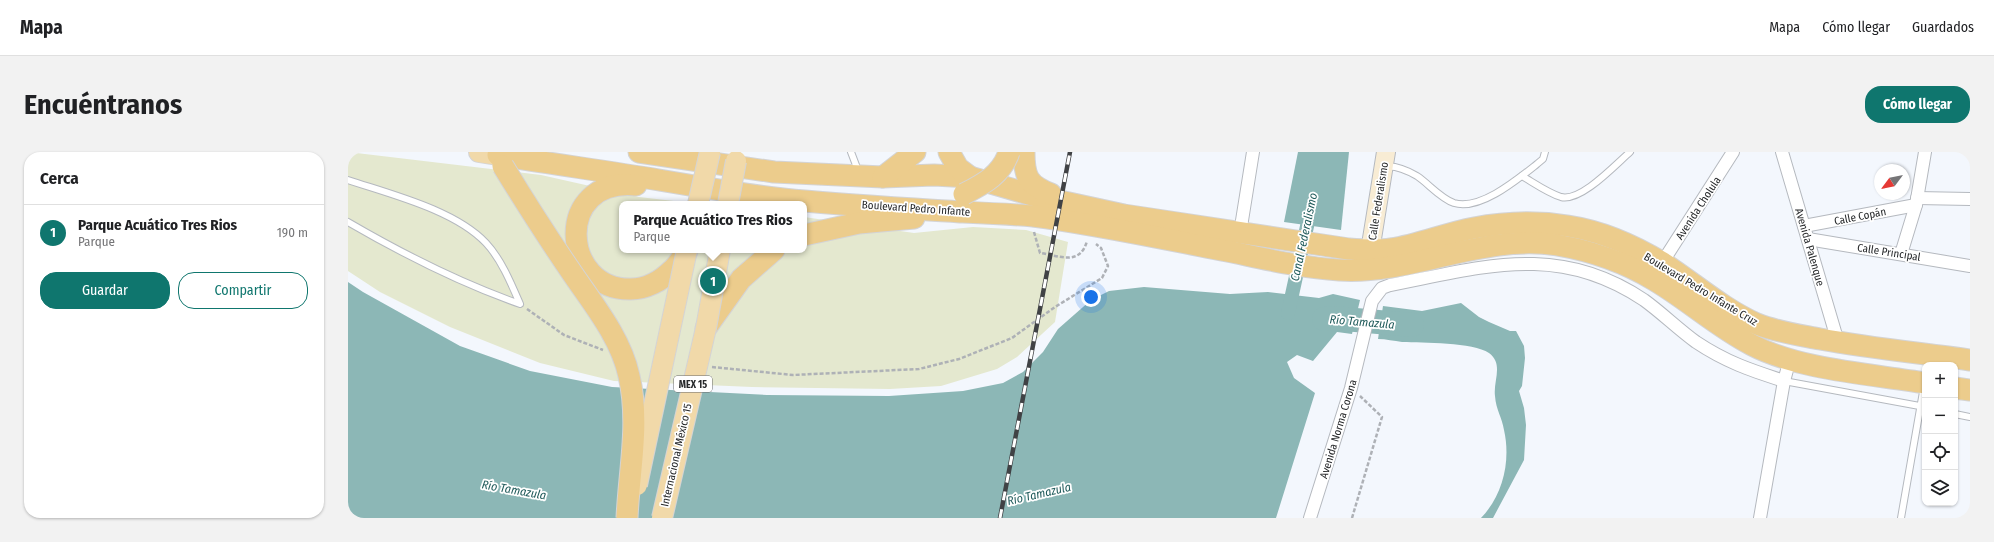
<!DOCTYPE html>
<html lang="es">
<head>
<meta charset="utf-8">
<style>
	body { margin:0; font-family:"Fira Sans Condensed",sans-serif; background:#f2f2f2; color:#202124 }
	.controls { position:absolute; right:12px; bottom:12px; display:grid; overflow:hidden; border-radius:8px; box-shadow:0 1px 3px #0004 }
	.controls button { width:36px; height:36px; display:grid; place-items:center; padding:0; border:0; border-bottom:1px solid #e0e0e0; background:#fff; color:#202124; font:20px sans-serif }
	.compass { position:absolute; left:1526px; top:12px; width:36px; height:36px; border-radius:50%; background:#fff; box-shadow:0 1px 3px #0004; rotate:238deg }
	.you { position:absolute; left:743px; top:145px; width:14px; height:14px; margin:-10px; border:3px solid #fff; border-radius:50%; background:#1a73e8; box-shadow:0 0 0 6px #1a73e833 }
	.badge { display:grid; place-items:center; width:26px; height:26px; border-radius:50%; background:#0f766e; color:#fff; font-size:13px; font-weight:700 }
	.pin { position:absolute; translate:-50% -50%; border:2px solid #fff; box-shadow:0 1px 4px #0006 }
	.popup { position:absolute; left:271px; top:49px; width:188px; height:52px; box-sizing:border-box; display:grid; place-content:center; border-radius:8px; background:#fff; filter:drop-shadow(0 1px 3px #0005); font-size:13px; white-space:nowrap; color:#757577 }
	.popup b { font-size:15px; color:#202124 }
	.popup::after { content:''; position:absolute; left:50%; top:100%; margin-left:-8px; border:8px solid transparent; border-top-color:#fff }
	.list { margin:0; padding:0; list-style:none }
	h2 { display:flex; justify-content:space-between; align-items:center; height:52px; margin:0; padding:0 16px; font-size:17px }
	h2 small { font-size:13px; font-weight:400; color:#757577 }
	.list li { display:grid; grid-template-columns:26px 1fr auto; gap:12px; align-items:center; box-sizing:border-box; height:56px; padding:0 16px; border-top:1px solid #e0e0e0 }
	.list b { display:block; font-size:15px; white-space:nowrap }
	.list p { margin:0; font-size:13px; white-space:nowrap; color:#757577 }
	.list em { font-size:13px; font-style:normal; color:#757577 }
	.actions { display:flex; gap:8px; padding:12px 16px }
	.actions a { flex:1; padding:9px 0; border:1px solid #0f766e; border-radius:16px; text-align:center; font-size:14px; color:#0f766e }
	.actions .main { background:#0f766e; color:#fff }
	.icon { flex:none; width:22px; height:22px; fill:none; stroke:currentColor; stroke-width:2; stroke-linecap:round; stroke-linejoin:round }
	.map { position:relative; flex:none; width:1622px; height:366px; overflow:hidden; border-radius:16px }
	header { display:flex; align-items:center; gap:24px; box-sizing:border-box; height:56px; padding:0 20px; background:#fff; border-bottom:1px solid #e0e0e0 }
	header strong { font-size:19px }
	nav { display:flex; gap:22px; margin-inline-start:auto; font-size:14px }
	.intro { display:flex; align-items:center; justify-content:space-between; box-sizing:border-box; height:96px; padding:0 24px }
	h1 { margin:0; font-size:28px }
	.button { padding:10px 18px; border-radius:16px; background:#0f766e; color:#fff; font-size:14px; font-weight:700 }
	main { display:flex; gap:24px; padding:0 24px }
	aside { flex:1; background:#fff; border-radius:16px; box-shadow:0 1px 3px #0004 }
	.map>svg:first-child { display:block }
</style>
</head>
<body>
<header>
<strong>Mapa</strong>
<nav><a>Mapa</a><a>Cómo llegar</a><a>Guardados</a></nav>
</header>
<div class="intro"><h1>Encuéntranos</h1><a class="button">Cómo llegar</a></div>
<main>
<aside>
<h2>Cerca<small></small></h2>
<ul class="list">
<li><span class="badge">1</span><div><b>Parque Acuático Tres Rios</b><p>Parque</p></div><em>190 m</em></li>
</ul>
<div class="actions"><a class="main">Guardar</a><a>Compartir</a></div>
</aside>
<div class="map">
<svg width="1622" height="366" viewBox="0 0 1622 366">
	<rect width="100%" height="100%" fill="#f3f7fd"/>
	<path fill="#e4e8cf" d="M0,0L193,23L291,45L352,52H274V98H456V65L566,81L625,75L678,78L720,90L707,170L669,205L649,217L593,234L542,237L404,235L266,229L192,211L102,175L32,140L0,119Z"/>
	<g fill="#8cb7b6">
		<path d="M950,0H1001L993,78L936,70Z"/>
		<path d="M0,130L15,140L112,194L182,219L264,235L419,243L541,244L615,239L655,231L675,220L695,200L710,177L743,148L761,139L796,135L882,142L920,140L971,146L985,142L1012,148L1004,182L989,180L965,209L949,203L939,210L946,226L967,241L928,366H0Z"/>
		<path d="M1113,151L1131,165L1141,170L1162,179H1168L1176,194L1177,206L1174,234L1171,239L1176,256L1178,273L1176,308L1145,366H1133C1155,343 1163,309 1156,278C1154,265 1148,258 1147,244C1145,229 1156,212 1141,201C1125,190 1075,191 1054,190C1046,189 1038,187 1030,187L1035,154L1074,159Z"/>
	</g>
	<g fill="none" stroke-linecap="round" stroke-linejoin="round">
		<path stroke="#8cb7b6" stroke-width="14" d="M940,161L963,56"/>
		<path stroke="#8cb7b6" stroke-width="24" d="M976,167L985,166L1064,173"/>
		<g stroke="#b5b9bf" stroke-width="8">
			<g id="service">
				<path d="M503,0L511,21"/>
				<path d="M1037,15C1047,13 1060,19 1069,24C1081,32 1092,46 1106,51C1132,59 1170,27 1189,12L1195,7L1197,0"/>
				<path d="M1174,24C1186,31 1200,41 1213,45C1233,50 1267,13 1282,0"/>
				<path d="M0,28C42,42 107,58 138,91C153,107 163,131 172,152C112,131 55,102 0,70"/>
				<path d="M1436,229L1577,255"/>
				<path d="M1607,262L1622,265"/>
				<path d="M1553,366L1576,234"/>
			</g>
		</g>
		<g stroke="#b5b9bf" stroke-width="14">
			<g id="minor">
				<path d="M1434,0L1490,190"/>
				<path d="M1569,46L1622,47"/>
				<path d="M1456,74L1568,53"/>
				<path d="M892,81L905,0"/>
				<path d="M1460,87L1622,114"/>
				<path d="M1553,102L1568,53L1577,0"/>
				<path d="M1314,111L1385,0"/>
				<path d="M962,366L1003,236L1024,149L1034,136L1042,133C1136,115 1210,90 1296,148C1314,161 1330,177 1348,190C1378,210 1402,218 1436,229"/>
				<path d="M1412,366L1436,229L1442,207"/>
			</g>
		</g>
		<g stroke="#b5b9bf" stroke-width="20">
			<path id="secondary" d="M1022,99L1038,0"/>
		</g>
		<g stroke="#d4d4d5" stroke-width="22">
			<path id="primary" d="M131,0L150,3"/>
		</g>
		<g stroke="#d4d4d5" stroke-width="23">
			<g id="trunk">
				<path d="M291,0L426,20L535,25L586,23L622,25L684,43L776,63L1001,97C1015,98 1029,99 1043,97C1071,93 1098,81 1126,76C1158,70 1189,69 1220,74C1253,79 1287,94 1315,111C1346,131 1375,157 1409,172C1429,180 1451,183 1472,187C1522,196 1572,201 1622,208"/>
				<path d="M601,0L610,16L622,25"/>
				<path d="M676,0C676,25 680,33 703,42"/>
				<path d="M150,3C204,12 257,19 311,28C352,35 393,42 435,47C493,53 553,56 612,60C636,61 661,62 685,64C754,73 821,88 889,101C922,108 957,116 991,118C1065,123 1135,81 1209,93C1244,99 1276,110 1306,128C1340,148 1369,175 1404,193C1452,218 1524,222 1577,231"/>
				<path d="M535,25L567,0"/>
				<path d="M288,33C205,25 213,139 283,137C298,137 313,129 324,118C330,113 334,105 339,99"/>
				<path d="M456,83L511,71L566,66"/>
				<path d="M358,176L393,127L426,98"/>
				<path d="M1607,236L1622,238"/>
			</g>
		</g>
		<g stroke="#aeb1b6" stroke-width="2.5" stroke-dasharray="4 2" stroke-linecap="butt">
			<path d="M686,80L692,101C712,104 732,114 739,89"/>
			<path d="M179,157L216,183L255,198"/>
			<path d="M364,215L445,223L571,217L611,207L664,186L707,155L754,126L760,114L753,96L748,92"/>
			<path d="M1004,366L1034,265L1012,244"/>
		</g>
		<use href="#service" stroke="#fff" stroke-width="6"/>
		<use href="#minor" stroke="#fff" stroke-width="12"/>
		<use href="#secondary" stroke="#f8ecd4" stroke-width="18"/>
		<use href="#primary" stroke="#f1d9a9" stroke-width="20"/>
		<use href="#trunk" stroke="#eccc8c" stroke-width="21"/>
		<g stroke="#404245" stroke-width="4.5">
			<path id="rail" d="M652,366L722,0"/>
		</g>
		<use href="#rail" stroke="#fff" stroke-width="3" stroke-dasharray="9" stroke-linecap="butt"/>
		<g stroke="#d4d4d5" stroke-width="22" stroke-linecap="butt">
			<g id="primary-bridge">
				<path d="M350,52L362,0"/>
				<path d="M380,52L388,9"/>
				<path d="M289,333L339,98"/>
				<path d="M314,366L358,176L372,98"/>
			</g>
		</g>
		<g stroke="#d4d4d5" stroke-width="23" stroke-linecap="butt">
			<g id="trunk-bridge">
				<path d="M155,14C177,50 200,86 224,121C245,152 273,186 281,224C292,271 281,319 279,366"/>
				<path d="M616,42C636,32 654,22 661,0"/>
			</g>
		</g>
		<use href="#primary-bridge" stroke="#f1d9a9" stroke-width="20"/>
		<use href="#trunk-bridge" stroke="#eccc8c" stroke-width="21"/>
	</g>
	<g text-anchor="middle" stroke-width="3.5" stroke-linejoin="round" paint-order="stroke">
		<rect fill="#fff" stroke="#68696b" stroke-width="1" x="326" y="224" width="38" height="16" rx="3"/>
		<g font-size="10" font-weight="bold" fill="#27292b">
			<text x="345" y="236">MEX 15</text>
		</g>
		<g font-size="11" fill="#27292b" stroke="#fff">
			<text transform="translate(1030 49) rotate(-81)" y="4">Calle Federalismo</text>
			<text transform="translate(568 56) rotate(4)" y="4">Boulevard Pedro Infante</text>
			<text transform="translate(1350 56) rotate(-57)" y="4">Avenida Cholula</text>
			<text transform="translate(1512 64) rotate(-11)" y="4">Calle Copán</text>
			<text transform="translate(1462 95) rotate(74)" y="4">Avenida Palenque</text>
			<text transform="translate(1541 100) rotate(9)" y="4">Calle Principal</text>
			<text transform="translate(1353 137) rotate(31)" y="4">Boulevard Pedro Infante Cruz</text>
			<text transform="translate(990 277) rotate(-73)" y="4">Avenida Norma Corona</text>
			<text transform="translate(328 303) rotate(-77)" y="4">Internacional México 15</text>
		</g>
		<g font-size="12" font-style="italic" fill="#1f5a5a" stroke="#fff">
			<text transform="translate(956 85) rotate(-78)" y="4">Canal Federalismo</text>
			<text transform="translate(1014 170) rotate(5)" y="4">Río Tamazula</text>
			<text transform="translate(166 338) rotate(10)" y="4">Río Tamazula</text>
			<text transform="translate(691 342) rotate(-13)" y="4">Río Tamazula</text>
		</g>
	</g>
</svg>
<div class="controls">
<button>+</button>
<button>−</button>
<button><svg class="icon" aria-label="locate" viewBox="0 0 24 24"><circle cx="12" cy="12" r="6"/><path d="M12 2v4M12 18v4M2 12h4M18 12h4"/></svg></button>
<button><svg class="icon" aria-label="layers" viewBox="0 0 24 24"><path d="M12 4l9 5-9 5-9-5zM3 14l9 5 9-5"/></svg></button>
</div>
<svg class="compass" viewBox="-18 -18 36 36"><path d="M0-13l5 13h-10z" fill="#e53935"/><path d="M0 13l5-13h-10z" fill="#757577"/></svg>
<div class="you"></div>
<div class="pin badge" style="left:365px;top:129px">1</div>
<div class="popup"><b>Parque Acuático Tres Rios</b>Parque</div>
</div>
</main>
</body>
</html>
